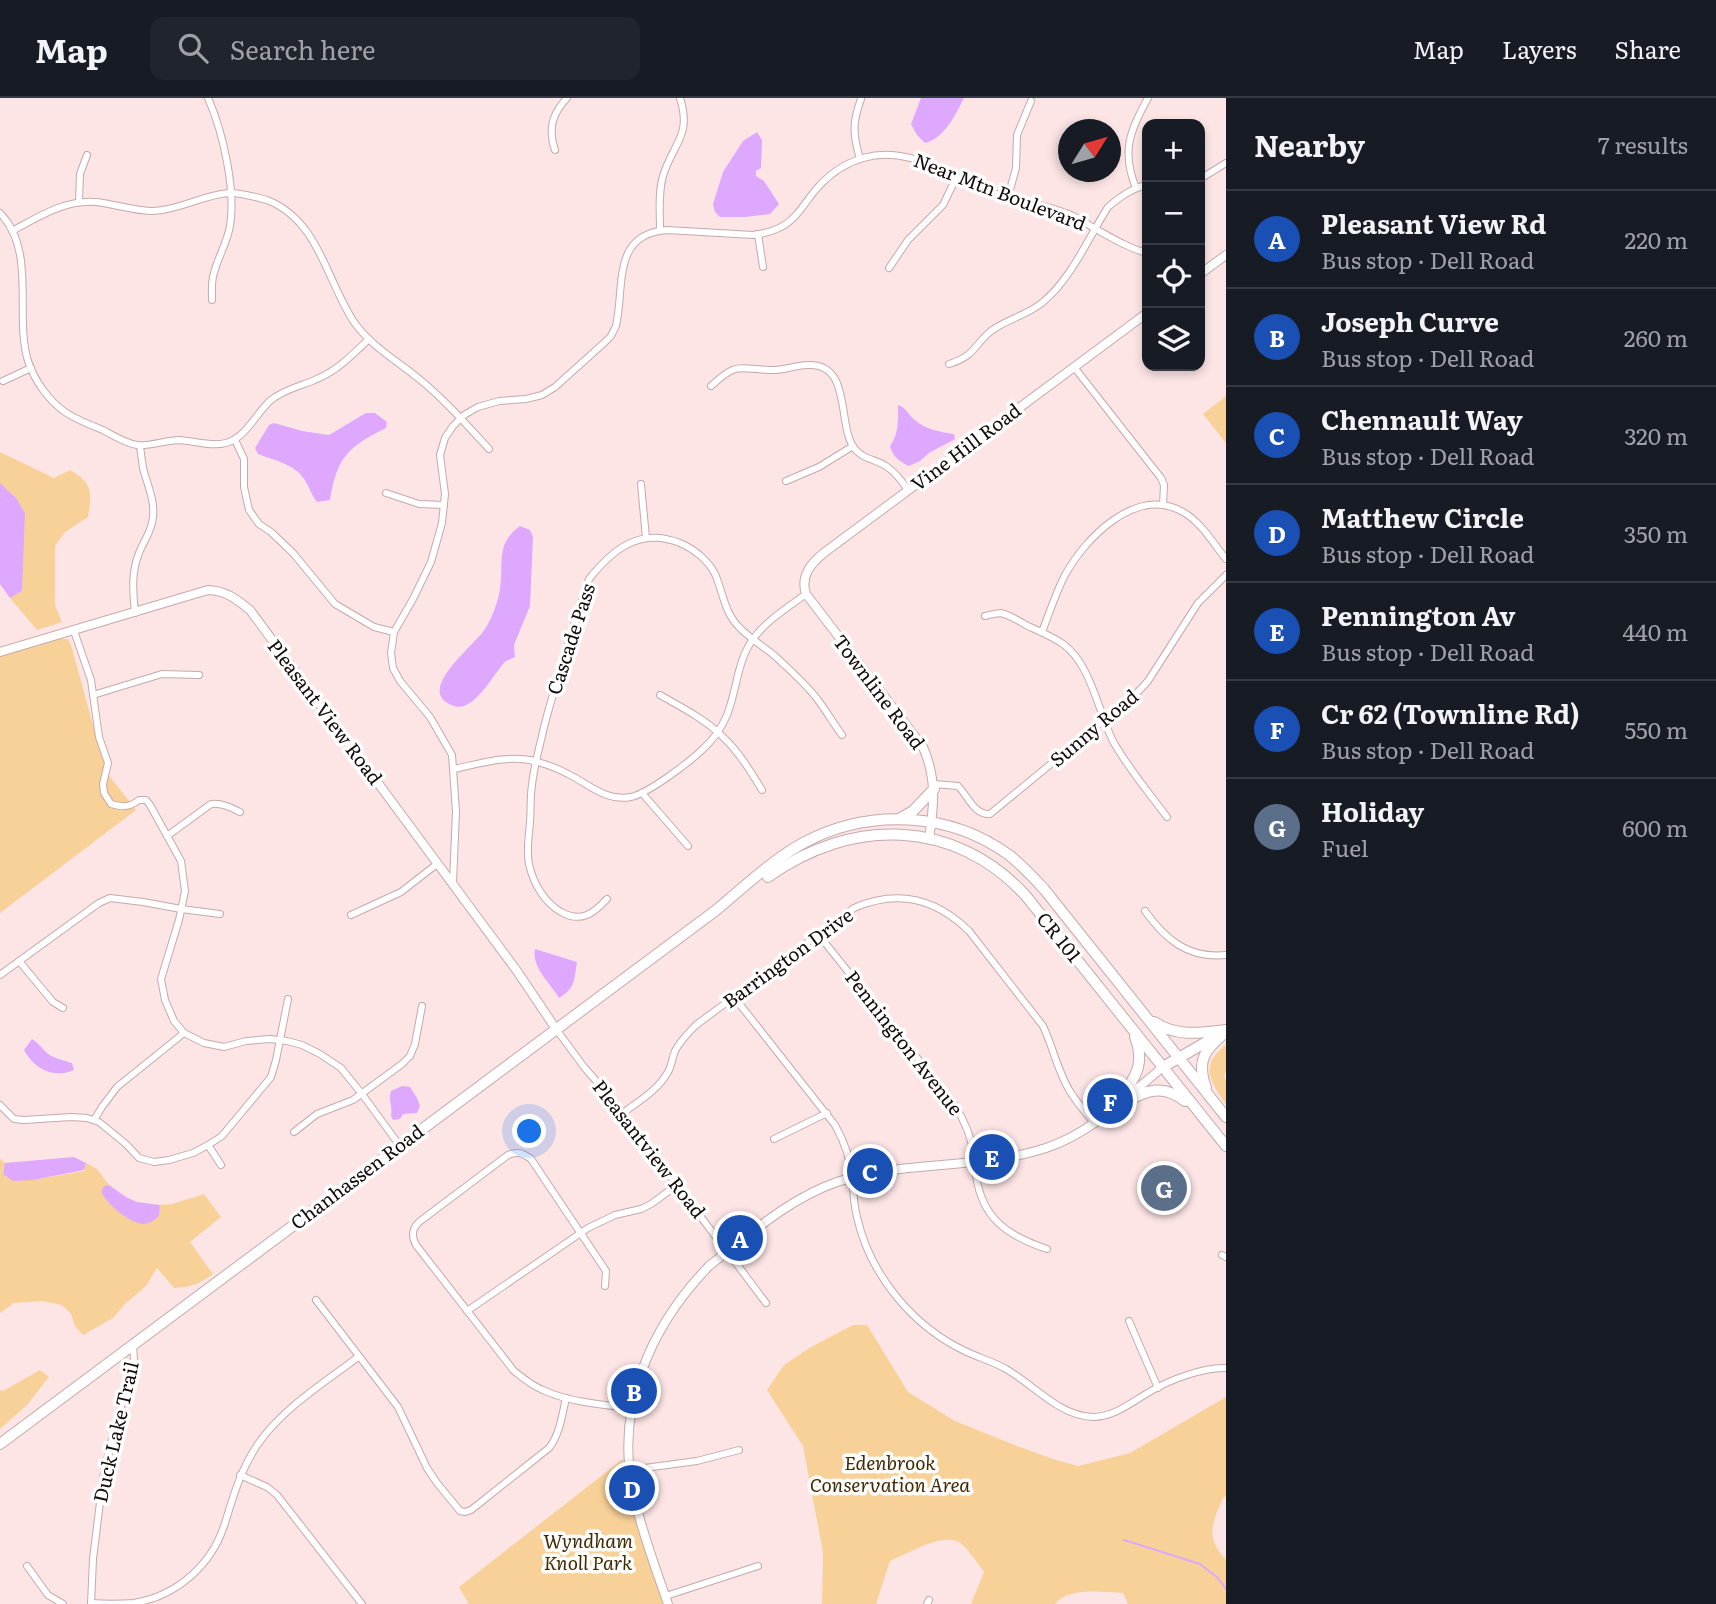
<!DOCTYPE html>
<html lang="en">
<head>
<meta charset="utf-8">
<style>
	body { margin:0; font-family:Literata,serif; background:#20242c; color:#f1f3f6 }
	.controls { position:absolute; right:21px; top:21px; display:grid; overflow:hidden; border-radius:14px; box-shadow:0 4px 10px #0003 }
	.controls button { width:63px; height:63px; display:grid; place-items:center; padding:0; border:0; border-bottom:2px solid #363941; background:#171b24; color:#f1f3f6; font:35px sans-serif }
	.compass { position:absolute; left:1058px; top:21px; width:63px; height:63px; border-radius:50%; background:#171b24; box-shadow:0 4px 10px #0003; rotate:53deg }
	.you { position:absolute; left:530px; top:1034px; width:24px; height:24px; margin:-18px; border:5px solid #fff; border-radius:50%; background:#1a73e8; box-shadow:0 0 0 10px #1a73e833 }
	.badge { display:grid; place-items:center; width:46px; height:46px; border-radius:50%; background:#d93025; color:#fff; font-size:23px; font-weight:700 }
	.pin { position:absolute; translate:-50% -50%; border:4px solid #fff; box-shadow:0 2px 7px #0006 }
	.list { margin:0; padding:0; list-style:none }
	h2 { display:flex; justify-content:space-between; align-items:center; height:91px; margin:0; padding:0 28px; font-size:30px }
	h2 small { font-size:23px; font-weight:400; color:#9ea1a6 }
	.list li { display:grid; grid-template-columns:46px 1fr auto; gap:21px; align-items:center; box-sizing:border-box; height:98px; padding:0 28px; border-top:2px solid #363941 }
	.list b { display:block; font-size:26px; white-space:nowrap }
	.list p { margin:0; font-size:23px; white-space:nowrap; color:#9ea1a6 }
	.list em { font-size:23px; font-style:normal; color:#9ea1a6 }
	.icon { flex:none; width:38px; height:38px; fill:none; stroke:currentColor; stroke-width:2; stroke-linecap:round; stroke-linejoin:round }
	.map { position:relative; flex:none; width:1226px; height:1506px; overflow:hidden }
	header { display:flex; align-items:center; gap:42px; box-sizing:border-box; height:98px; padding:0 35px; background:#171b24; border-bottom:2px solid #363941 }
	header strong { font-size:33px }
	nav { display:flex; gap:38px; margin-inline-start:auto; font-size:24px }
	.search { width:490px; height:63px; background:#20242c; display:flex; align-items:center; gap:18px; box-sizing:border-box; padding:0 24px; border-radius:14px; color:#9ea1a6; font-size:26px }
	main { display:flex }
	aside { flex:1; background:#171b24 }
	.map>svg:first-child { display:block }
</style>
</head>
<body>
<header>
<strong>Map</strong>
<div class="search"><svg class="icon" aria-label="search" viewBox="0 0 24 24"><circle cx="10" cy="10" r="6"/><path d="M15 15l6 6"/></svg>Search here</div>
<nav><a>Map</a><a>Layers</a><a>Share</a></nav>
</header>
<main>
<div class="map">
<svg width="1226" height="1506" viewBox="0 0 1226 1506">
	<rect width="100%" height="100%" fill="#fde5e6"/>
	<g fill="#f8d198">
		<path d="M1226,298V345L1203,316Z"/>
		<path d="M0,354L54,380L70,372C93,385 92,395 88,419L65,434L55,448V507L62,524L37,532L10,500L22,493L16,400L0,385Z"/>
		<path d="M60,541H68L71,547L100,652L105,664L104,671L136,712L0,815V556Z"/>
		<path d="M1226,947V973L1224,978L1226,983V1006C1210,983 1199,967 1226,947Z"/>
		<path d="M0,1061L5,1065L3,1076L33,1082L84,1073L86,1065L97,1071L109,1087L104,1088L159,1118L160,1107L172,1106L204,1096L221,1119L190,1144L213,1176C199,1186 192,1189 174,1190L157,1170L146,1188L126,1205L113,1220L83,1237L75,1228L71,1216L62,1207L41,1203L14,1205L0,1215Z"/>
		<path d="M853,1227H867L908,1294L955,1323L1017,1348L1053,1361L1078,1368L1130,1355L1226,1299V1398L1223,1400C1212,1426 1205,1439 1226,1462V1506H1128L1123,1495C1103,1494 1068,1489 1055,1506H971L984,1474C978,1466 967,1449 959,1444C941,1435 907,1456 890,1463L876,1506H822L823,1455L803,1348L767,1292L784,1267L811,1249Z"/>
		<path d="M40,1272L49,1279L27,1307L0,1331V1292L3,1293Z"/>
		<path d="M623,1361C631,1411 647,1458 663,1506H469L459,1489Z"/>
	</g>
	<g fill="#dda8fd">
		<path d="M921,0H964C956,16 944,41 925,45L917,37L911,26Z"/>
		<path d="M757,34L762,42L761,70L756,73V78L764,83L779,106L770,116L745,119H720L715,114L713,106L723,74L743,43Z"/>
		<path d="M898,307C907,310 908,317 915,322C926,332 941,334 954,336L955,341L929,355L920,363L909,368C900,364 892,358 890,348C899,336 898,322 898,307Z"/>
		<path d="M366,315H375L387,324L386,330C348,349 337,359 330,402L317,404C312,398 310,391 306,384C296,366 276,363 258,356L255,350L269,327L274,325L302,333L329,337Z"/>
		<path d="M0,385L16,400L25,415L22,493L10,500L0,486Z"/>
		<path d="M520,428L530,432L533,439L530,508L514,547L515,559C515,559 506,563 506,563C493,575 474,618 451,607C415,592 475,547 485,531C492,520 498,504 500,491C504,465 495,446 520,428Z"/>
		<path d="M535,851L577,864C574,881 576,890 559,900C551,886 531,869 535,851Z"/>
		<path d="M32,941C38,945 40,948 45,953C51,960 63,962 72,965L74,972C54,981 34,971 24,952Z"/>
		<path d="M402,988L410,989L417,1000L420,1008L417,1015L403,1016L400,1021L393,1022L391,1018C393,1008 388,1003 391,993Z"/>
		<path d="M74,1059L86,1065L84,1072L33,1082L13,1083L3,1076L5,1065Z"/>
		<path d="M109,1087L126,1099L137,1104L160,1107L159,1118C154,1122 150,1126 143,1126C129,1125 107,1106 101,1094L104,1088Z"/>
	</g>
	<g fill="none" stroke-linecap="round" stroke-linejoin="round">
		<path stroke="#dda8fd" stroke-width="2" d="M1124,1442L1200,1466L1218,1480L1226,1491"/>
		<g stroke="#c6a9ab" stroke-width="8">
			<g id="minor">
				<path d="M208,0C223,34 236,92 230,128C227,145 218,159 214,175C211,183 212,194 212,202"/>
				<path d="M555,52C548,31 552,16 567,0"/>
				<path d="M860,61C853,37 852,25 861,1"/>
				<path d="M1200,81L1226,65"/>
				<path d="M1136,90C1121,54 1130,32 1148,0"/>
				<path d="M1008,99L1016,70L1017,37L1031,3"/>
				<path d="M79,104L80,76L87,57"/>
				<path d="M0,115C37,153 14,217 28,263C34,282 49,303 65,314C77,322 90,327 103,332C114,338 125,345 137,347C147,349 167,342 179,342C194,343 212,349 226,345C247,339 255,316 271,302C286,290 303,288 319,280C339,271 353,256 369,241"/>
				<path d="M12,133C38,119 66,101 96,104C115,106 134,113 153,113C181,112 204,96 230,95C241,95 256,99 267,102C319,122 327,184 354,224C371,248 396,262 418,280C444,301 466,326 489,351"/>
				<path d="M660,133C660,115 658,95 663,78C673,45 692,38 680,0"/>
				<path d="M758,136L763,169"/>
				<path d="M889,170L908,142L943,107L956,80"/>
				<path d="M949,266C975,258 973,248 991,233C1007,221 1028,217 1043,204C1071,181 1089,139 1108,109C1120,99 1132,90 1147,87"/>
				<path d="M1074,269L1161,380L1164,387L1163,407"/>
				<path d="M3,283L31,270"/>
				<path d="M711,288C738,263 738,271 770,272C783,273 795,267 808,267C852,265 837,326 854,350C862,361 875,361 886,368C895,374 902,383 908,392"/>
				<path d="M235,342L244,361V389L249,412L259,426L271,434L293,455L335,506L374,529L394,534"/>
				<path d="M786,383L819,369L853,348"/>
				<path d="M641,386L646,440"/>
				<path d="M386,395L419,406L444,407"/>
				<path d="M135,515C133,494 131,475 139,455C144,442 152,433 153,419C155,402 147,386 143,370C142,363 141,356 140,348"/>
				<path d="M985,518C990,517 997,515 1001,515C1010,517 1022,525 1030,529C1041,534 1053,539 1063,546C1092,567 1098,615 1114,645C1129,671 1149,695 1167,719"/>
				<path d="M74,533L91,582L99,639L108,665L103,686L104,695L111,706C122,709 129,710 139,702H146L150,707L181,763L185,793L179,822L161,881L165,902L174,923L184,935L204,945L224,949L246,943L270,941L287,943L302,947L320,956L341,970L362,996L400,1048"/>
				<path d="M1042,534C1049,516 1055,497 1064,479C1084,441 1136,387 1183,414C1201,424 1213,445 1226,461"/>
				<path d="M93,597L162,576L199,577"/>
				<path d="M660,597C681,609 705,621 723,639C739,654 751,674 762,692"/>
				<path d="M454,671C482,665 509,656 538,664C548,667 559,671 568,676C589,686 606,704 631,699C649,695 688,665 702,652C712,643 722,629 727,617C737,592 737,563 753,541C766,523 788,509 806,496"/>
				<path d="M934,686L958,688C968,698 974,717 990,716L1136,596L1148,583L1198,505L1226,477"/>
				<path d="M642,695L688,748"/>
				<path d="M167,738L211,706C222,705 230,709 240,714"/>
				<path d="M453,785L456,713L452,657L430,619L400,583L393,570L391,555L394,534L413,501L431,464L442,425L445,396L440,357L445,340L453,328L464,317L478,309L499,303L526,301L542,297L555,289L604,245L611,238L616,228C625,189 611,136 667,132L753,137C762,136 771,134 779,130C798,121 805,103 819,88C831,75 846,65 863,60C912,46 950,81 994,95C1019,103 1047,107 1071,117C1079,120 1087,126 1094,130C1112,140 1128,150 1147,155"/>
				<path d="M607,801C593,816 581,825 561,814C544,804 533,785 529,766C526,752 529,739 530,724C531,712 530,699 532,687C534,667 540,648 544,629C557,579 573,530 589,481C613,451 640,429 680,445C694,451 708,462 715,476C723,494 724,514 739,529C750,541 765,549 777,560C791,573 806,586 818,602C826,613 834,626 842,637"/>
				<path d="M1145,813C1165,841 1188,861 1226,857"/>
				<path d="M351,817L401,794L437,766"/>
				<path d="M818,836L954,1006C965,1023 972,1041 975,1061C976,1066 975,1072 976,1077C982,1121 1008,1138 1047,1151"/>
				<path d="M19,863L53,904L63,910"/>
				<path d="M0,877L99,805L110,800L143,804L181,811L220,816"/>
				<path d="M734,899L835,1027C844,1043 851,1063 853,1082C853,1094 854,1106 857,1119C870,1177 913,1229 967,1254C980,1260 994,1264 1006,1271C1034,1287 1059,1318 1093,1319C1115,1319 1133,1303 1151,1293C1170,1282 1203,1269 1226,1270"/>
				<path d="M556,931L584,969L612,1001L719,1143L729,1152L733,1161L766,1205"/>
				<path d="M0,1007L14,1021L24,1022L71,1019L87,1020L99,1024L126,1046L139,1060L154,1064L169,1062L193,1055L208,1047L222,1038L271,979L276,962L288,901"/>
				<path d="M623,1015C639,1003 658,992 668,974C672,967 672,960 675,953C680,943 688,935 696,927L854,810C898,791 935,800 969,833L1043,928C1053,949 1058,975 1071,995C1078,1006 1087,1016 1095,1026"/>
				<path d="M94,1022L102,1009L117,989L184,935"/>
				<path d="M294,1034L317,1016L353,1002L402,966L410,958L415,946L422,908"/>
				<path d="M774,1041L827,1015"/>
				<path d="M208,1047L221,1067"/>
				<path d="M1222,1157L1226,1159"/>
				<path d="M605,1188L606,1173L602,1167L531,1061C523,1055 517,1053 508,1057L419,1124C412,1131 411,1138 416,1147L514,1273C523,1280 532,1288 543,1292C568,1304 604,1307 632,1310"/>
				<path d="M316,1202L398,1309L427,1370L437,1385L460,1413L465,1414L471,1412L549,1350C560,1336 562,1317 566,1300"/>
				<path d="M467,1213L588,1130L615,1117L641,1111L651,1106L677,1087"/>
				<path d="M1129,1223L1158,1290"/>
				<path d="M630,1372L697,1363L739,1352"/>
				<path d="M240,1377L267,1389L277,1397L362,1506"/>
				<path d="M27,1468L48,1497L63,1506"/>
				<path d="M666,1498L758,1468"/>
				<path d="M91,1505C105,1506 120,1506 134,1505C177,1498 212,1467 225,1425C234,1396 241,1371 258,1346C283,1310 324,1285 358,1259"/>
				<path d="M91,1506L93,1461L103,1380L112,1341L134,1263L133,1246"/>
				<path d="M927,1506L929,1502"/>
			</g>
		</g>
		<g stroke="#c6a9ab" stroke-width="10">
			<g id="tertiary">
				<path d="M1200,176L1226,157"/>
				<path d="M0,554L208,492C227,493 236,501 250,512L517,873L556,931"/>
				<path d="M929,741C934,707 937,681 923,649L806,496C800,478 811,465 825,454L1147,215"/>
				<path d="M668,1506C656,1471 642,1435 634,1398C614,1312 649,1230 709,1168C749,1137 788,1101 837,1084C903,1062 980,1072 1046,1050C1093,1034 1125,1000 1163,969"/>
			</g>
		</g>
		<g stroke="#c6a9ab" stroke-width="12">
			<g id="primary">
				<path d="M899,721L913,713L934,691"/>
				<path d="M768,779C851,719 955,720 1026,798L1226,1048"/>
				<path d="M1154,924C1176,939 1201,935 1226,932"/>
				<path d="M1163,969L1215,939"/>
				<path d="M1206,990C1196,962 1205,951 1226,934"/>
				<path d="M1120,1006C1144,994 1161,984 1185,1003"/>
				<path d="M1117,1007C1132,982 1147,969 1135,939"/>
				<path d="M0,1346L715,813C744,789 772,762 805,744C870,710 950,714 1009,757C1022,767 1033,779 1044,791L1226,1019"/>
			</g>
		</g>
		<use href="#minor" stroke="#fff" stroke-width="6"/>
		<use href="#tertiary" stroke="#fff" stroke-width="8"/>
		<use href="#primary" stroke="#fff" stroke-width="10"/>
	</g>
	<g text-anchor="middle" stroke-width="7" stroke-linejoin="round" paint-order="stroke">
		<g font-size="19" fill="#130a0a" stroke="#fff">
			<text transform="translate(1000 94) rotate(21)" y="7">Near Mtn Boulevard</text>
			<text transform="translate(966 349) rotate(-37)" y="7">Vine Hill Road</text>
			<text transform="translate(571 541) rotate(-72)" y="7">Cascade Pass</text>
			<text transform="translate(879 594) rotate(53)" y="7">Townline Road</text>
			<text transform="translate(325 614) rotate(53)" y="7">Pleasant View Road</text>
			<text transform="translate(1094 630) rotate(-40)" y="7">Sunny Road</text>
			<text transform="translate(1059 839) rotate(51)" y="7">CR 101</text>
			<text transform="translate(788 860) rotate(-36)" y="7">Barrington Drive</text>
			<text transform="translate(904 945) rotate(52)" y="7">Pennington Avenue</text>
			<text transform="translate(649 1051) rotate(52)" y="7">Pleasantview Road</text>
			<text transform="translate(357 1079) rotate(-37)" y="7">Chanhassen Road</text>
			<text transform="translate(116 1334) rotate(-77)" y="7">Duck Lake Trail</text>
		</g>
		<g font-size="19" font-style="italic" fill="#412a01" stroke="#fff">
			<text x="890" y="1372">Edenbrook<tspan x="890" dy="22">Conservation Area</tspan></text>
			<text x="588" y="1450">Wyndham<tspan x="588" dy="22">Knoll Park</tspan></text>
		</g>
	</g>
</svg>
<div class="controls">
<button>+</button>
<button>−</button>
<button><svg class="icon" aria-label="locate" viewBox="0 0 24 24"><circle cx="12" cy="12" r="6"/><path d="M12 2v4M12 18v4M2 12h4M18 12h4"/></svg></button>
<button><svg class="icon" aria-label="layers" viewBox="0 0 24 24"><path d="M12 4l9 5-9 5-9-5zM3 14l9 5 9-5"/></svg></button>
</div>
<svg class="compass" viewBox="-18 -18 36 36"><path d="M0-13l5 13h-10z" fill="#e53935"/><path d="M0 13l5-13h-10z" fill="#9ea1a6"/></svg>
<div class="you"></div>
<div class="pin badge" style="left:740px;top:1140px;background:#1a4fb4">A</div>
<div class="pin badge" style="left:634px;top:1293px;background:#1a4fb4">B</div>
<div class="pin badge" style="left:870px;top:1073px;background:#1a4fb4">C</div>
<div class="pin badge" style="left:632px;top:1390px;background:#1a4fb4">D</div>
<div class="pin badge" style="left:992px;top:1059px;background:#1a4fb4">E</div>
<div class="pin badge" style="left:1110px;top:1003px;background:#1a4fb4">F</div>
<div class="pin badge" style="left:1164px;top:1090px;background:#5c6f8a">G</div>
</div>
<aside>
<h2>Nearby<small>7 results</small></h2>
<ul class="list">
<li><span class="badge" style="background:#1a4fb4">A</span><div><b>Pleasant View Rd</b><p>Bus stop · Dell Road</p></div><em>220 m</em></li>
<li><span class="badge" style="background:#1a4fb4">B</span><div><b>Joseph Curve</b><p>Bus stop · Dell Road</p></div><em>260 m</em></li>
<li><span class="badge" style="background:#1a4fb4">C</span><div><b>Chennault Way</b><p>Bus stop · Dell Road</p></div><em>320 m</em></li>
<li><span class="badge" style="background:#1a4fb4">D</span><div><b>Matthew Circle</b><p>Bus stop · Dell Road</p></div><em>350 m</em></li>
<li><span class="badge" style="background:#1a4fb4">E</span><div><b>Pennington Av</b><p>Bus stop · Dell Road</p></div><em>440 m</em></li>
<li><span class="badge" style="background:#1a4fb4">F</span><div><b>Cr 62 (Townline Rd)</b><p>Bus stop · Dell Road</p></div><em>550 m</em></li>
<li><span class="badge" style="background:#5c6f8a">G</span><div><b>Holiday</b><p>Fuel</p></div><em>600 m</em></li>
</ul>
</aside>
</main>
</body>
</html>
